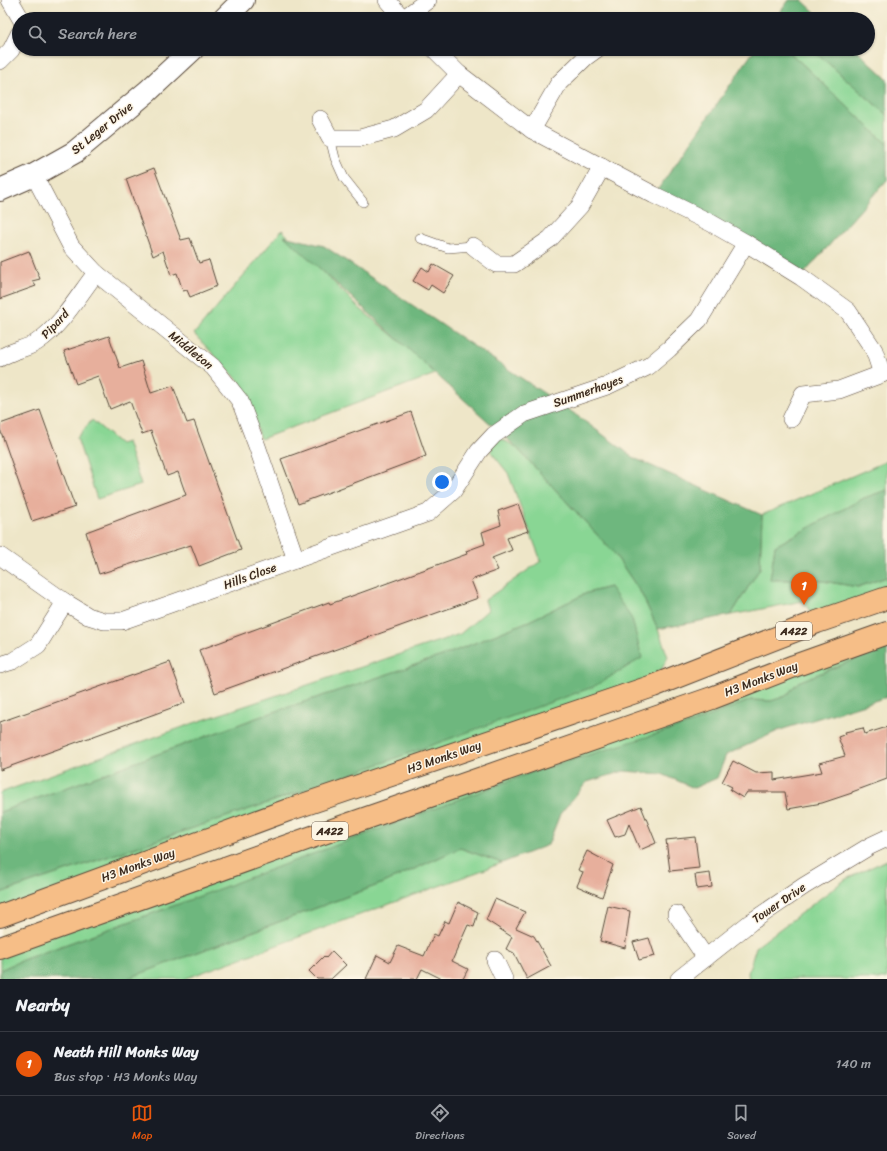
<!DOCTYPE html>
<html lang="en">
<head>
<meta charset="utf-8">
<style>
	body { margin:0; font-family:Sriracha,sans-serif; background:#20242c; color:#f1f3f6 }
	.you { position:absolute; left:442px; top:482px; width:14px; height:14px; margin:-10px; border:3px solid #fff; border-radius:50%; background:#1a73e8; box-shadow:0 0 0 6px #1a73e833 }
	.badge { display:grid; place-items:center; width:26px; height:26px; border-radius:50%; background:#ea580c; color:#fff; font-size:13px; font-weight:700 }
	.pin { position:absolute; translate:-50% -33px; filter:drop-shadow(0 1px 2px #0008) }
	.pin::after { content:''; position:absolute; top:21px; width:14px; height:12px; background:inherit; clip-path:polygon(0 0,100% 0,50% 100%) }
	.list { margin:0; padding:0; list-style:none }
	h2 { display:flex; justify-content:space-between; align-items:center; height:52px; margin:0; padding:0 16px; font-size:17px }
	h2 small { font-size:13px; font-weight:400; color:#9ea1a6 }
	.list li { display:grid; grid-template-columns:26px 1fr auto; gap:12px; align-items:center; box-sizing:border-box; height:64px; padding:0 16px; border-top:1px solid #363941 }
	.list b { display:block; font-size:15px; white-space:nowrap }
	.list p { margin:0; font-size:13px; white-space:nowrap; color:#9ea1a6 }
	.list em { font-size:13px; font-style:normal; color:#9ea1a6 }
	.icon { flex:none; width:22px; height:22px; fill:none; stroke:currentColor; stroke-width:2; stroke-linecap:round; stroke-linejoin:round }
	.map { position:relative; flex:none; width:887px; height:979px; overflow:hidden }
	.search { position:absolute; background:#171b24; box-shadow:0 1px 3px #0004; left:12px; right:12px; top:12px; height:44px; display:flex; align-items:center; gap:10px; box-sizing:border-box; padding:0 14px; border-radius:22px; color:#9ea1a6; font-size:15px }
	.sheet { height:116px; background:#171b24 }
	nav { display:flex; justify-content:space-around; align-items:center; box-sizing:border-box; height:56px; border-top:1px solid #363941; background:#171b24; font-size:11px; color:#9ea1a6 }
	nav a { display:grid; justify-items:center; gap:2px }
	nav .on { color:#ea580c }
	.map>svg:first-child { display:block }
</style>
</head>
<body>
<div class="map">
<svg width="887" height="979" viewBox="0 0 887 979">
	<rect width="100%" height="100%" fill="#fcf5e5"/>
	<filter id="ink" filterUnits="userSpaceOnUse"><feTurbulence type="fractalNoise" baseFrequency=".025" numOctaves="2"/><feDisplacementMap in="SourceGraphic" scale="8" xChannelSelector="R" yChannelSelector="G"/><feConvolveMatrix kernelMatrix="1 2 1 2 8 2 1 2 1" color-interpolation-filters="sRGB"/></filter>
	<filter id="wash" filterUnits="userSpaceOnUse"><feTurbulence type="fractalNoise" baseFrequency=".012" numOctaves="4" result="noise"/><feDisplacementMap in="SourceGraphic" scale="16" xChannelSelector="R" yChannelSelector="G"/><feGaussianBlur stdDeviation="0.9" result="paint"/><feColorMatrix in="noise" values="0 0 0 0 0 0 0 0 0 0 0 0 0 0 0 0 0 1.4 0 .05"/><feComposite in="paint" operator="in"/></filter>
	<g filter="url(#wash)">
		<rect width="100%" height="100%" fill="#eee6c8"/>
		<g fill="#89d694" stroke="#628059">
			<path d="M785,49H812L887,115V144L797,59Z"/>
			<path d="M282,230L358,307L438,373L261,439L240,382L194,334Z"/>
			<path d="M92,420L120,444L127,442L141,485L97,499L77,438Z"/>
			<path d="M494,435L516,447L614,553L641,593L658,629L668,657L653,686L0,913V893L324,784L610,587L587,593L529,621L445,655L259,717L0,812V793L194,723L460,634L488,610L485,600L541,561L508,473L491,452Z"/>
			<path d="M887,461V490L864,498L775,546L770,580H817L858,587L887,577V598L817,622L803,601L731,615L760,568L762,515Z"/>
			<path d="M887,633V647L798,682L786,696L771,701L751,700L692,723L165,909L25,959L0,970V948Z"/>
			<path d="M460,848L502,863L184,979H126L386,882Z"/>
			<path d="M887,860V979H749L748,973L756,947L846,879Z"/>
		</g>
		<g fill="#6eb77e" stroke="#54704e">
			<path d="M789,0H802L822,19H778L776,18Z"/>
			<path d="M755,49H785L797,59L887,144V180L801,277L654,195Z"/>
			<path d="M812,49H855L887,79V115Z"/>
			<path d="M284,236L324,246L572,412L636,459L762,515L760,568L731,615L658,629L641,593L614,553L516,447Z"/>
			<path d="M887,490V577L858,587L817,580H770L775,546L864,498Z"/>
			<path d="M610,587L632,619L642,658L593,687L324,784L0,893V812L259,717L445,655L529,621L587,593Z"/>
			<path d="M887,647V697L780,730L726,755L717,778L694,788L662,774L624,771L587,782L560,814L548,845L502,863L460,848L386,882L126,979H0V970L25,959L165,909L530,773L692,723L751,700L771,701L786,696L798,682Z"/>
		</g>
		<g id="blocks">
			<g fill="#e7af9c">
				<path d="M154,168L181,240L190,238L199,263L209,260L217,286L190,297L187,290L183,291L177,273L171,275L163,251L153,256L126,179Z"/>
				<path d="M29,251L40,279L32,281L36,286L0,299V262Z"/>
				<path d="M433,264L454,276L443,293L431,285L428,290L413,281L422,267L429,272Z"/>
				<path d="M109,336L120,368L141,361L151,393L173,386L187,423L194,421L241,550L199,566L191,545L99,574L86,532L186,495L178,472L167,476L151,431L142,434L130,401L110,409L98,376L76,384L64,351Z"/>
				<path d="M40,410L75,507L32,521L0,429V424Z"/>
				<path d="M411,412L426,456L298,504L281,459Z"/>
				<path d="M518,504L528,531L507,538L512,550L492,558L498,570L471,580L478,598L215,693L199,650L329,602L330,604L467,554L466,551L485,544L482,532L501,525L498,511Z"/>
				<path d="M170,662L185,703L0,770V722Z"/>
				<path d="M887,727V779L852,792V793L822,803L788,809L785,792H747L743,798L730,790L732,787L722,782L733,761L756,773L774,772V780L822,772L819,763L845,756L838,737L846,734L845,732L863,728L865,734Z"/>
				<path d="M641,806L656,843L640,850L629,824L625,834L615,837L607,820Z"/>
				<path d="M695,837L699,868L670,871L666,840Z"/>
				<path d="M587,851L613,865L602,897L577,886L583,872L578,870Z"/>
				<path d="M710,873L712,887L697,889L695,875Z"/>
				<path d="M495,899L525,912L516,928L534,936L551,966L527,979L514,953L506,949L512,937L486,920Z"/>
				<path d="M458,902L478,912L474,927L468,925L452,961L468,969L463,979H442L422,969L417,979H366L377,955L390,962L398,946L424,956L434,934L438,936L445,921L449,923Z"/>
				<path d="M608,906L630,911L625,948L600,941Z"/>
				<path d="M649,938L655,956L639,960L633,942Z"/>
				<path d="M332,951L346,965L331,979H317L309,971L324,956L326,958Z"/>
			</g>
		</g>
	</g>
	<g filter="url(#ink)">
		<use href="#blocks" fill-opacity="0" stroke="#564638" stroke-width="1"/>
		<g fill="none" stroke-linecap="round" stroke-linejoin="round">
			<g stroke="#564638" stroke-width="10">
				<g id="service">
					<path d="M330,138L335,158L344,178L363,202"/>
					<path d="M420,238L448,248L473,246"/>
				</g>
			</g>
			<g stroke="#564638" stroke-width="18">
				<g id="minor">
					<path d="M10,0L21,19"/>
					<path d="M387,0L403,19"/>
					<path d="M403,19L428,0"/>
					<path d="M434,49L459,74L532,130L654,195L711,223L746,243L801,277L848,311L874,350L882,374"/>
					<path d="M0,61L11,50L19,34"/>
					<path d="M320,119L330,138H360L394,129L426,110L459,74"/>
					<path d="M532,130L559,83L586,57L597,49"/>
					<path d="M34,175L71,246L96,273L213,367L240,401L257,446L296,560"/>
					<path d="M473,246L496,264H514L550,239L580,206L602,167"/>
					<path d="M0,358C12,350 27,349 37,342C62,325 78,296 96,273"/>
					<path d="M791,419L803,394L839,390L887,372"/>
					<path d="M0,556L65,602"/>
					<path d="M0,665L13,661L38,645L65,602L88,616L104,621H122L428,513L453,491L479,451L494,435L524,414L607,386L649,366L669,349L699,320L746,243"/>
					<path d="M676,914L706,958"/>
					<path d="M495,960L504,979"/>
					<path d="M679,979L751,922L804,886L870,846L887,838"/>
				</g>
			</g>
			<g stroke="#564638" stroke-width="24">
				<g id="tertiary">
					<path d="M224,19L243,0"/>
					<path d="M0,190L34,175L75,152L148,91L193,49"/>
				</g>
			</g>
			<g stroke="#564638" stroke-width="24">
				<g id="primary">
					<path d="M0,916L288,810L653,686L817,622L887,598"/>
					<path d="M0,948L315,836L712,698L794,666L887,633"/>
				</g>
			</g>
			<use href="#service" stroke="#fff" stroke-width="9"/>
			<use href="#minor" stroke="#fff" stroke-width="17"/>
			<use href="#tertiary" stroke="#fff" stroke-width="22"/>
			<use href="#primary" stroke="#f6be87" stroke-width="22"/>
		</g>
	</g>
	<g text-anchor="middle" stroke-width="3" stroke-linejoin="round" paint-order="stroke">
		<g fill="#fcf5e5" stroke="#75675a" stroke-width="1">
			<rect x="776" y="622" width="36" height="18" rx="3"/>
			<rect x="312" y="822" width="36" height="18" rx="3"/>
		</g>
		<g font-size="11" font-weight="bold" fill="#3b2a1e">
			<text x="794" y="635">A422</text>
			<text x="330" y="835">A422</text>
		</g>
		<g font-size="12" fill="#3b2a1e" stroke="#fcf5e5">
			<text transform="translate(102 128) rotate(-39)" y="4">St Leger Drive</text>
			<text transform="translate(55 324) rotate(-47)" y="4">Pipard</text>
			<text transform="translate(191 350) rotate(39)" y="4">Middleton</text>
			<text transform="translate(588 391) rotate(-20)" y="4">Summerhayes</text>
			<text transform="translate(250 576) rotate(-20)" y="4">Hills Close</text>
			<text transform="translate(761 679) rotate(-21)" y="4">H3 Monks Way</text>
			<text transform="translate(444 757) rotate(-19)" y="4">H3 Monks Way</text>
			<text transform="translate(138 865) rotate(-20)" y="4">H3 Monks Way</text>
			<text transform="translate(779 903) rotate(-34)" y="4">Tower Drive</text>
		</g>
	</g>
</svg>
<div class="you"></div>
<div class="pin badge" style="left:804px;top:605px">1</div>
<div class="search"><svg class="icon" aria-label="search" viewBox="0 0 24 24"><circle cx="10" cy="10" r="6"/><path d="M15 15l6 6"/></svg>Search here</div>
</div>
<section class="sheet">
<h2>Nearby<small></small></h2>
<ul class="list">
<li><span class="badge">1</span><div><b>Neath Hill Monks Way</b><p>Bus stop · H3 Monks Way</p></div><em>140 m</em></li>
</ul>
</section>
<nav>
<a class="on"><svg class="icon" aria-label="map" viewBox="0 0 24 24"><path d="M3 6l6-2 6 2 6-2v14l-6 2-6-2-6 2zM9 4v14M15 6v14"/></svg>Map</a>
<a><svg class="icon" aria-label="directions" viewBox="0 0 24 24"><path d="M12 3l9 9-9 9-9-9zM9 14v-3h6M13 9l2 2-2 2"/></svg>Directions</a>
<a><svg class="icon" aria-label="saved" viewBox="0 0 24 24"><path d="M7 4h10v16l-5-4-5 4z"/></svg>Saved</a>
</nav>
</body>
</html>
